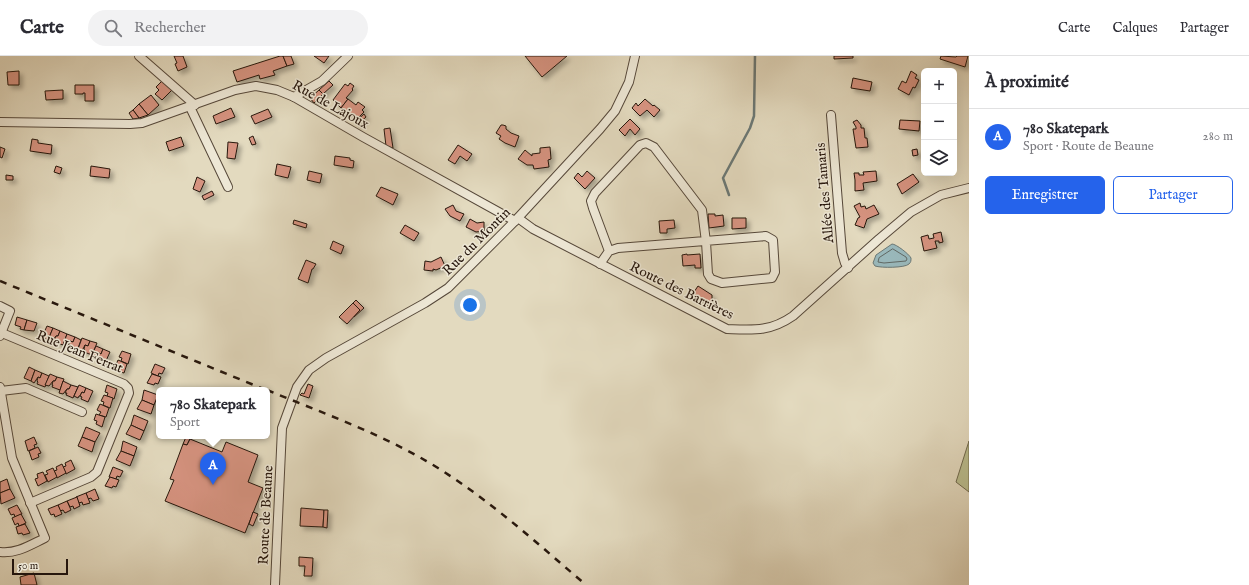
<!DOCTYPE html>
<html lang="fr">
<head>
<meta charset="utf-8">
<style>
	body { margin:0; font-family:"IM FELL English",serif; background:#f2f2f3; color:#2b2b33 }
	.controls { position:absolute; right:12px; top:12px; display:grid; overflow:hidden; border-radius:6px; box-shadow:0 4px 16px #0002 }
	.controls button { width:36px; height:36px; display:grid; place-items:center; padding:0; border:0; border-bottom:1px solid #e1e1e2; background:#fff; color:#2b2b33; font:20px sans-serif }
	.scale { position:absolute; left:12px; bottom:10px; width:56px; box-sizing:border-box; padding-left:4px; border:2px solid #27170d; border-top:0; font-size:11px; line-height:14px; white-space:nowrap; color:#27170d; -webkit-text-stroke:3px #ede7d5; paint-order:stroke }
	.you { position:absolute; left:470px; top:249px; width:14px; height:14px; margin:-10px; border:3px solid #fff; border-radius:50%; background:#1a73e8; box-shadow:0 0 0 6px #1a73e833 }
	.badge { display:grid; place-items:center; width:26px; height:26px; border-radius:50%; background:#2563eb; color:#fff; font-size:13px; font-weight:700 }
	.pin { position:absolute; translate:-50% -33px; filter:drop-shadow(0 1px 2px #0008) }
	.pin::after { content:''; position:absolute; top:21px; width:14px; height:12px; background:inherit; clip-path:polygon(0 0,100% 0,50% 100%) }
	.popup { position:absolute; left:156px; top:331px; width:114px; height:52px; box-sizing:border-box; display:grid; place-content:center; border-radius:6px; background:#fff; filter:drop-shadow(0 1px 3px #0005); font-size:13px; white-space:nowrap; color:#7c7c81 }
	.popup b { font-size:15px; color:#2b2b33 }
	.popup::after { content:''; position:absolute; left:50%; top:100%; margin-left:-8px; border:8px solid transparent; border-top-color:#fff }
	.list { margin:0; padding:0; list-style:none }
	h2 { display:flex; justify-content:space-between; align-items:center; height:52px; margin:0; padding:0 16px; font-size:17px }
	h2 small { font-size:13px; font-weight:400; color:#7c7c81 }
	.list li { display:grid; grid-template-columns:26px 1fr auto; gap:12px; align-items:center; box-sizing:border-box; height:56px; padding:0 16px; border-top:1px solid #e1e1e2 }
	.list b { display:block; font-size:15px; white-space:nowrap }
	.list p { margin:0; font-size:13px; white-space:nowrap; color:#7c7c81 }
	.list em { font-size:13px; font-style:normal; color:#7c7c81 }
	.actions { display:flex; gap:8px; padding:12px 16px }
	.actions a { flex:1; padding:9px 0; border:1px solid #2563eb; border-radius:6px; text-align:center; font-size:14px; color:#2563eb }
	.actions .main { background:#2563eb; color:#fff }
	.icon { flex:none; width:22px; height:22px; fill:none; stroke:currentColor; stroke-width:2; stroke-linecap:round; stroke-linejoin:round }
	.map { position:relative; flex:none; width:969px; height:529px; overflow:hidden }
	header { display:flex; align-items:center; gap:24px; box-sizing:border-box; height:56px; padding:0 20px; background:#fff; border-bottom:1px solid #e1e1e2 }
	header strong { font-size:19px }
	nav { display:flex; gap:22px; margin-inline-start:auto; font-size:14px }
	.search { width:280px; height:36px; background:#f2f2f3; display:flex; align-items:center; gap:10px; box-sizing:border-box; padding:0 14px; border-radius:22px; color:#7c7c81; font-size:15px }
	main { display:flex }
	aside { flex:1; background:#fff }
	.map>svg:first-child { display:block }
</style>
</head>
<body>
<header>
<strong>Carte</strong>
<div class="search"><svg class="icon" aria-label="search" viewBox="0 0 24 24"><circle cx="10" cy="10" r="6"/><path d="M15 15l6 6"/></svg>Rechercher</div>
<nav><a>Carte</a><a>Calques</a><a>Partager</a></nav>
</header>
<main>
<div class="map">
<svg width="969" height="529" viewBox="0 0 969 529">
	<defs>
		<filter id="shadow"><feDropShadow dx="3.5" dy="3.5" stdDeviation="2" flood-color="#0004"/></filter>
	</defs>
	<rect width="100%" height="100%" fill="#e3dabf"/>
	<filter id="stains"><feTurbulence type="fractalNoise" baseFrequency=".005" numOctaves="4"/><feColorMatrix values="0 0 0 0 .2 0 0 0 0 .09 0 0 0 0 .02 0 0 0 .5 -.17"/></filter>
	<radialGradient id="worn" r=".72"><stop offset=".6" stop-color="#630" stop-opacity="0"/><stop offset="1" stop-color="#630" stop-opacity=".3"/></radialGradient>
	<path fill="#babd8e" stroke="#706a4e" d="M969,385V436L956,426Z"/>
	<path fill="#99b8bb" stroke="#6b7875" d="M892,188C896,188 909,198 911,202C911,205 911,206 909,208C905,212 881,212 875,210L873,207L876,199Z"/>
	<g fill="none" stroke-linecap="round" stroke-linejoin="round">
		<path stroke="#606864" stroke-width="1" d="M893,193L906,201L907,203L906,205L884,207L878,206L879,202Z"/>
		<path stroke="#6b7875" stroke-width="2.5" d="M729,139L723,122L750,72L754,60L755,0"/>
	</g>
	<g fill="#d69380" stroke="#27170d" filter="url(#shadow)">
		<path d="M174,0H183L187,11L178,15L175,8L177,7Z"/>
		<path d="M280,0H283L287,10L273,15L275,19L260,23L259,19L237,26L233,15Z"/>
		<path d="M283,0H291L294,8L287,10Z"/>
		<path d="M314,0H329L324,7Z"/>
		<path d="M525,0H567L542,21Z"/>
		<path d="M834,0H853V2L834,3Z"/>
		<path d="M941,0L956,1L957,0H968L965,11L940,3Z"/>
		<path d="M19,15V29H8L7,16Z"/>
		<path d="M911,15L917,19L915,22L919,24L915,32L913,31L909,39L898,33L902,25L906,27Z"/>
		<path d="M853,22L872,26L870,35L851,32Z"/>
		<path d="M162,25L172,34L162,44L155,38L159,34L156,31Z"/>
		<path d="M329,25L333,29L323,38L319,34Z"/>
		<path d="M350,27L354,30L352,33L353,34L346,42L348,43L341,52L333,44L345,28L348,30Z"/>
		<path d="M75,29H94V45H85V37H83V38H75Z"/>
		<path d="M63,34V43L46,44L45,35Z"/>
		<path d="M319,34L323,38L314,47L310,42Z"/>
		<path d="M151,39L159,49L148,59L139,48Z"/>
		<path d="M348,43L356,49L358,46L365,51L362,54L364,56L357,63L341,52Z"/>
		<path d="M645,43L653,50L654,49L660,54L654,61L647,54L640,60L632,52L636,47L638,50Z"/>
		<path d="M139,48L148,59L139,62L133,54Z"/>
		<path d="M231,52L235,61L216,68L213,60Z"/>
		<path d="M268,53L272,61L255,68L251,60Z"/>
		<path d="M133,54L139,62L133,63L129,57Z"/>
		<path d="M364,58L366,61L357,69L355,66Z"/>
		<path d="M630,63L640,73L635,79L630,73L625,80L619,74Z"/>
		<path d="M857,64L861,69V72H864L865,82H867L868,91L856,92L853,73H856V71L853,66Z"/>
		<path d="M900,64L920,65L919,75L899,73Z"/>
		<path d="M501,69H503L506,70V73L511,77L519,80L515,91L505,87L499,83L501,80L496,77Z"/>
		<path d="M390,72L393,92L386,90L384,73Z"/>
		<path d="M253,80L256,88L252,89L249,82Z"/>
		<path d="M181,81L184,90L169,95L166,86Z"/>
		<path d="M32,83L38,84V87L52,89L51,98L30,95Z"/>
		<path d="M228,86L238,87L235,103L227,102Z"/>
		<path d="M458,89L472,98L467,105L460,100L455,108L448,104Z"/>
		<path d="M0,91L5,93L2,102L0,101Z"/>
		<path d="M550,91L551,103L548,104L549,111L534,113L533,109H527L518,103L525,94L532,100V98L540,97V92Z"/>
		<path d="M917,93L918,99L913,100L912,94Z"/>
		<path d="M335,100L350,102V104L354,105L353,112L334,109Z"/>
		<path d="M277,108L291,111L288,122L275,119Z"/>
		<path d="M56,110L62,112L60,118L54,116Z"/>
		<path d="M91,110L110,113L109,122L90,120Z"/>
		<path d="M309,115L322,118L320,127L307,124Z"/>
		<path d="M587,115L595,122L585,133L574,122L578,117L582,121Z"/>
		<path d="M876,115L877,125L863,127L864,134L855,135V124L854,117H859V119H864L863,116Z"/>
		<path d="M913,118L919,126L902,138L897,128Z"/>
		<path d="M6,119L13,120V124H6Z"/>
		<path d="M197,121L205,125L200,136L193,133Z"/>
		<path d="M381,131L398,138L393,149L376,140Z"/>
		<path d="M212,135L214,139L204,144L202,140Z"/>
		<path d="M860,147L861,151L865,150L866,153L874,149L879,158L867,163L864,172L855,169L858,162L860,161L854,150Z"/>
		<path d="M453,149L456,155L464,158L460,165L450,160L445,153Z"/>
		<path d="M708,158H715V160L723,159L724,170L709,172Z"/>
		<path d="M732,162H746V172L732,173Z"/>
		<path d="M470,163L477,167L484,166V175L476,176L466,171Z"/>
		<path d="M294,164L307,168L306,172L293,168Z"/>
		<path d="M674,164L675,172L667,173V177H660L659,165Z"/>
		<path d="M405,169L419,177L414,185L400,177Z"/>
		<path d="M941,176L943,186L939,187V185H935L937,192L924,195L921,181L928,179L929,183L934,182L933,178Z"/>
		<path d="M333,185L344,190L341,198L330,193Z"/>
		<path d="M687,198V199L700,198L701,212H695V209L683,210L682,199Z"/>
		<path d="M441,201L445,210L436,214L433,213V215L424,214L425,205L431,206Z"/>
		<path d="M306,204L316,208L313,213H312L308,227L298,223Z"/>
		<path d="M698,230L712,239V245L709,250L692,239Z"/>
		<path d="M356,244L364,252L354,261L353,260L360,254L353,247Z"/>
		<path d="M353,247L360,254L347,268L339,261Z"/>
		<path d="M17,261L27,264L24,274L20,273L21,271L15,269Z"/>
		<path d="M27,264L37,267L34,275L24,274Z"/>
		<path d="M47,270L53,272L48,284L42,281Z"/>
		<path d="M53,272L60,275L58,280H56L52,285L48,284Z"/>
		<path d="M60,275L67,278L63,289L55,286L56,284H54L56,280H58Z"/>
		<path d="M67,278L75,281L73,286L70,285L67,291L63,289Z"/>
		<path d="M75,281L81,284L77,295L69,292L70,290L69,289L70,285L73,286Z"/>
		<path d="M82,282L90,285L88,290L85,289L82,295L78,293Z"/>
		<path d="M90,285L97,287L92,299L84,296L85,294L84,293L85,289L88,290Z"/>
		<path d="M96,290L103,293L101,298L99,297L95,302L91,301Z"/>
		<path d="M103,293L110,296L105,307L98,304L99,302L97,301L99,297L101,298Z"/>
		<path d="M122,295L131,298L128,308L121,305L122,302L119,301Z"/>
		<path d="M118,304L127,308L124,317L117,315L119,312L115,311Z"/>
		<path d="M155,308L165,312L162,318L159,317L158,320L151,317Z"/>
		<path d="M29,311L35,314L31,325L24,322Z"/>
		<path d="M35,314L42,317L40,322L38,321L34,327L31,325Z"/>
		<path d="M42,317L49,320L45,331L37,328L38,326L37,325L38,321L40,322Z"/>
		<path d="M50,318L57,321L55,325H53L49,330L45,329Z"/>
		<path d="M152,318L161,321L158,328L155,327L154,329L147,327Z"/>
		<path d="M57,321L64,323L60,334L52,331L53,329H52L53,325H55Z"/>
		<path d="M63,325L71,329L69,333H67L63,338L59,337Z"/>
		<path d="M308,328L313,330L309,342L300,339L302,337L304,338Z"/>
		<path d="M71,329L78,331L73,342L66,339L67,337H65L67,333H69Z"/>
		<path d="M79,329L86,332L84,337L82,336L80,340H79L78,342L74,340Z"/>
		<path d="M107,329L117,333L114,343L107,340L108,337L105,336Z"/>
		<path d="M86,332L93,335L88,346L81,343L82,341L80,340L82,336L84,337Z"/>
		<path d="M144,334L158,339L154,349L142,344Z"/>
		<path d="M104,339L113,342L110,352L103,349L104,346L101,345Z"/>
		<path d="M142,344L154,349L151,358L137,353Z"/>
		<path d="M100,348L109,352L106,361L99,359L101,356L97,354Z"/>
		<path d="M96,358L105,361L102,371L96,368L97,365L94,364Z"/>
		<path d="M134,359L148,365L144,375L131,369Z"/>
		<path d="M131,369L144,375L140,384L126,378Z"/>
		<path d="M86,371L100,377L95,386L82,381Z"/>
		<path d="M34,381L37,388L34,389L35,392L28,395L25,385Z"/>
		<path d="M82,381L95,386L92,396L78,390Z"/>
		<path d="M186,381L190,383L187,389L183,388Z"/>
		<path d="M190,383L222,396L226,386L258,399L248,426L263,432L245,477L165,445L174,424L170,423L183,388L187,389Z"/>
		<path d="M123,385L137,391L134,400L121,395Z"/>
		<path d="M38,391L41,397L38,398L39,401L32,404L29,395Z"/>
		<path d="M121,395L134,400L130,410L116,404Z"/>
		<path d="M71,404L75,413L66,418L63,411L66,410L65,407Z"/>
		<path d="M62,408L66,417L57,422L54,415L57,414L56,411Z"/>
		<path d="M113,411L123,415L120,421L117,420L116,423L109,421Z"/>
		<path d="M53,412L57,421L48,426L45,419L48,418L46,415Z"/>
		<path d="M43,416L47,425L38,430L35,423L38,422L37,418Z"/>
		<path d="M110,421L119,424L116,431L113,430L112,432L105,430Z"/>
		<path d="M7,423L10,433L0,437V426Z"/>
		<path d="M10,433L15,442L1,448L0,437Z"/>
		<path d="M95,433L99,443L93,445L91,442L88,443L86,437Z"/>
		<path d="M86,437L90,447L83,449L82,446L79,447L76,441Z"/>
		<path d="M77,441L80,450L74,453L73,450L70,451L67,445Z"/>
		<path d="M67,445L71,454L65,457L63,454L60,455L58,449Z"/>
		<path d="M17,449L22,458L15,461L14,458L11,459L8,453Z"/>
		<path d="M58,449L62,458L55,461L54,458L51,459L48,453Z"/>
		<path d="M301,452L324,454L323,471L300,470Z"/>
		<path d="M324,454H328L327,472L323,471Z"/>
		<path d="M253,456L258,458L253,470L249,468Z"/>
		<path d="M21,458L26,467L19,470L18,467L15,469L12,462Z"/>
		<path d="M25,468L30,477L23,479L22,477L18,478L16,471Z"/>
		<path d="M299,501L313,502L312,520H304L305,510H299Z"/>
		<path d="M34,517L37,529H21L20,521Z"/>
	</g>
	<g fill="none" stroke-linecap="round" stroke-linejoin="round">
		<g stroke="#56483a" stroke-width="10">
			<g id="minor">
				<path d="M139,0L195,49"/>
				<path d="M294,41L322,25L348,0"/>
				<path d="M190,51L228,131"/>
				<path d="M831,59L842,197L845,207L848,212"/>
				<path d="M0,66L130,68L142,67L235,34L256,30L277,34L294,41L363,81L515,165"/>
				<path d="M518,162L533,173L727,273C753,274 770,276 793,260L879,183L911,156L941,139L969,132"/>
				<path d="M600,208L609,195L618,192L766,180L773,184L775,216L772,222L722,227L711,223L708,218L706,186L702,154L654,91L646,87L640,89L595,137L591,145L593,152L609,195"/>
				<path d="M0,250L10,255L0,280"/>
				<path d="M2,277L124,328L128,332L129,337L97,416L91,421L30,447"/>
				<path d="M0,331L12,402L45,482C30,489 17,498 0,496"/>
				<path d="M1,335L26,332L82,356"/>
				<path d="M275,529L282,372L297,331L309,314L326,302L425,247L448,232L515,165L600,73L615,55L629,26L635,0"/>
			</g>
		</g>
		<use href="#minor" stroke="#ede7d5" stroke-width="8"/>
		<g stroke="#27170d" stroke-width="2.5" stroke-dasharray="7 7" stroke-linecap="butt">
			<path d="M0,225L266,334"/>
			<path d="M267,334C325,358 385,379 438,412C492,446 538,488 586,529"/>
		</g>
	</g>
	<g text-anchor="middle" stroke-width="3" stroke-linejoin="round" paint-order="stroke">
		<g font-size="14" fill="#27170d" stroke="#ede7d5">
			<text transform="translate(331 48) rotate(29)" y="5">Rue de Lajoux</text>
			<text transform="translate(824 137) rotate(-95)" y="5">Allée des Tamaris</text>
			<text transform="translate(476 185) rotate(-45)" y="5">Rue du Montin</text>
			<text transform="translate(682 234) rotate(26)" y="5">Route des Barrières</text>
			<text transform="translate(80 295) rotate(22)" y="5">Rue Jean Ferrat</text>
			<text transform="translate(265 459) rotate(-87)" y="5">Route de Beaune</text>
		</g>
	</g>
	<rect width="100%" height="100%" filter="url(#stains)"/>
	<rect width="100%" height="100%" fill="url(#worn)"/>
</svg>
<div class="controls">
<button>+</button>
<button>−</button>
<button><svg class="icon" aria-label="layers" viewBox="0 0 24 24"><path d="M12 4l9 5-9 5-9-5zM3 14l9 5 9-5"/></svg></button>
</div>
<div class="scale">50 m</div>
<div class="you"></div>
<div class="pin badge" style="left:213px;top:429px">A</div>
<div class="popup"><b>780 Skatepark</b>Sport</div>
</div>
<aside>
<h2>À proximité<small></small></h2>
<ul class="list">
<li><span class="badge">A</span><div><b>780 Skatepark</b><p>Sport · Route de Beaune</p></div><em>280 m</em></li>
</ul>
<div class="actions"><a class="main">Enregistrer</a><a>Partager</a></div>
</aside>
</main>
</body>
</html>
